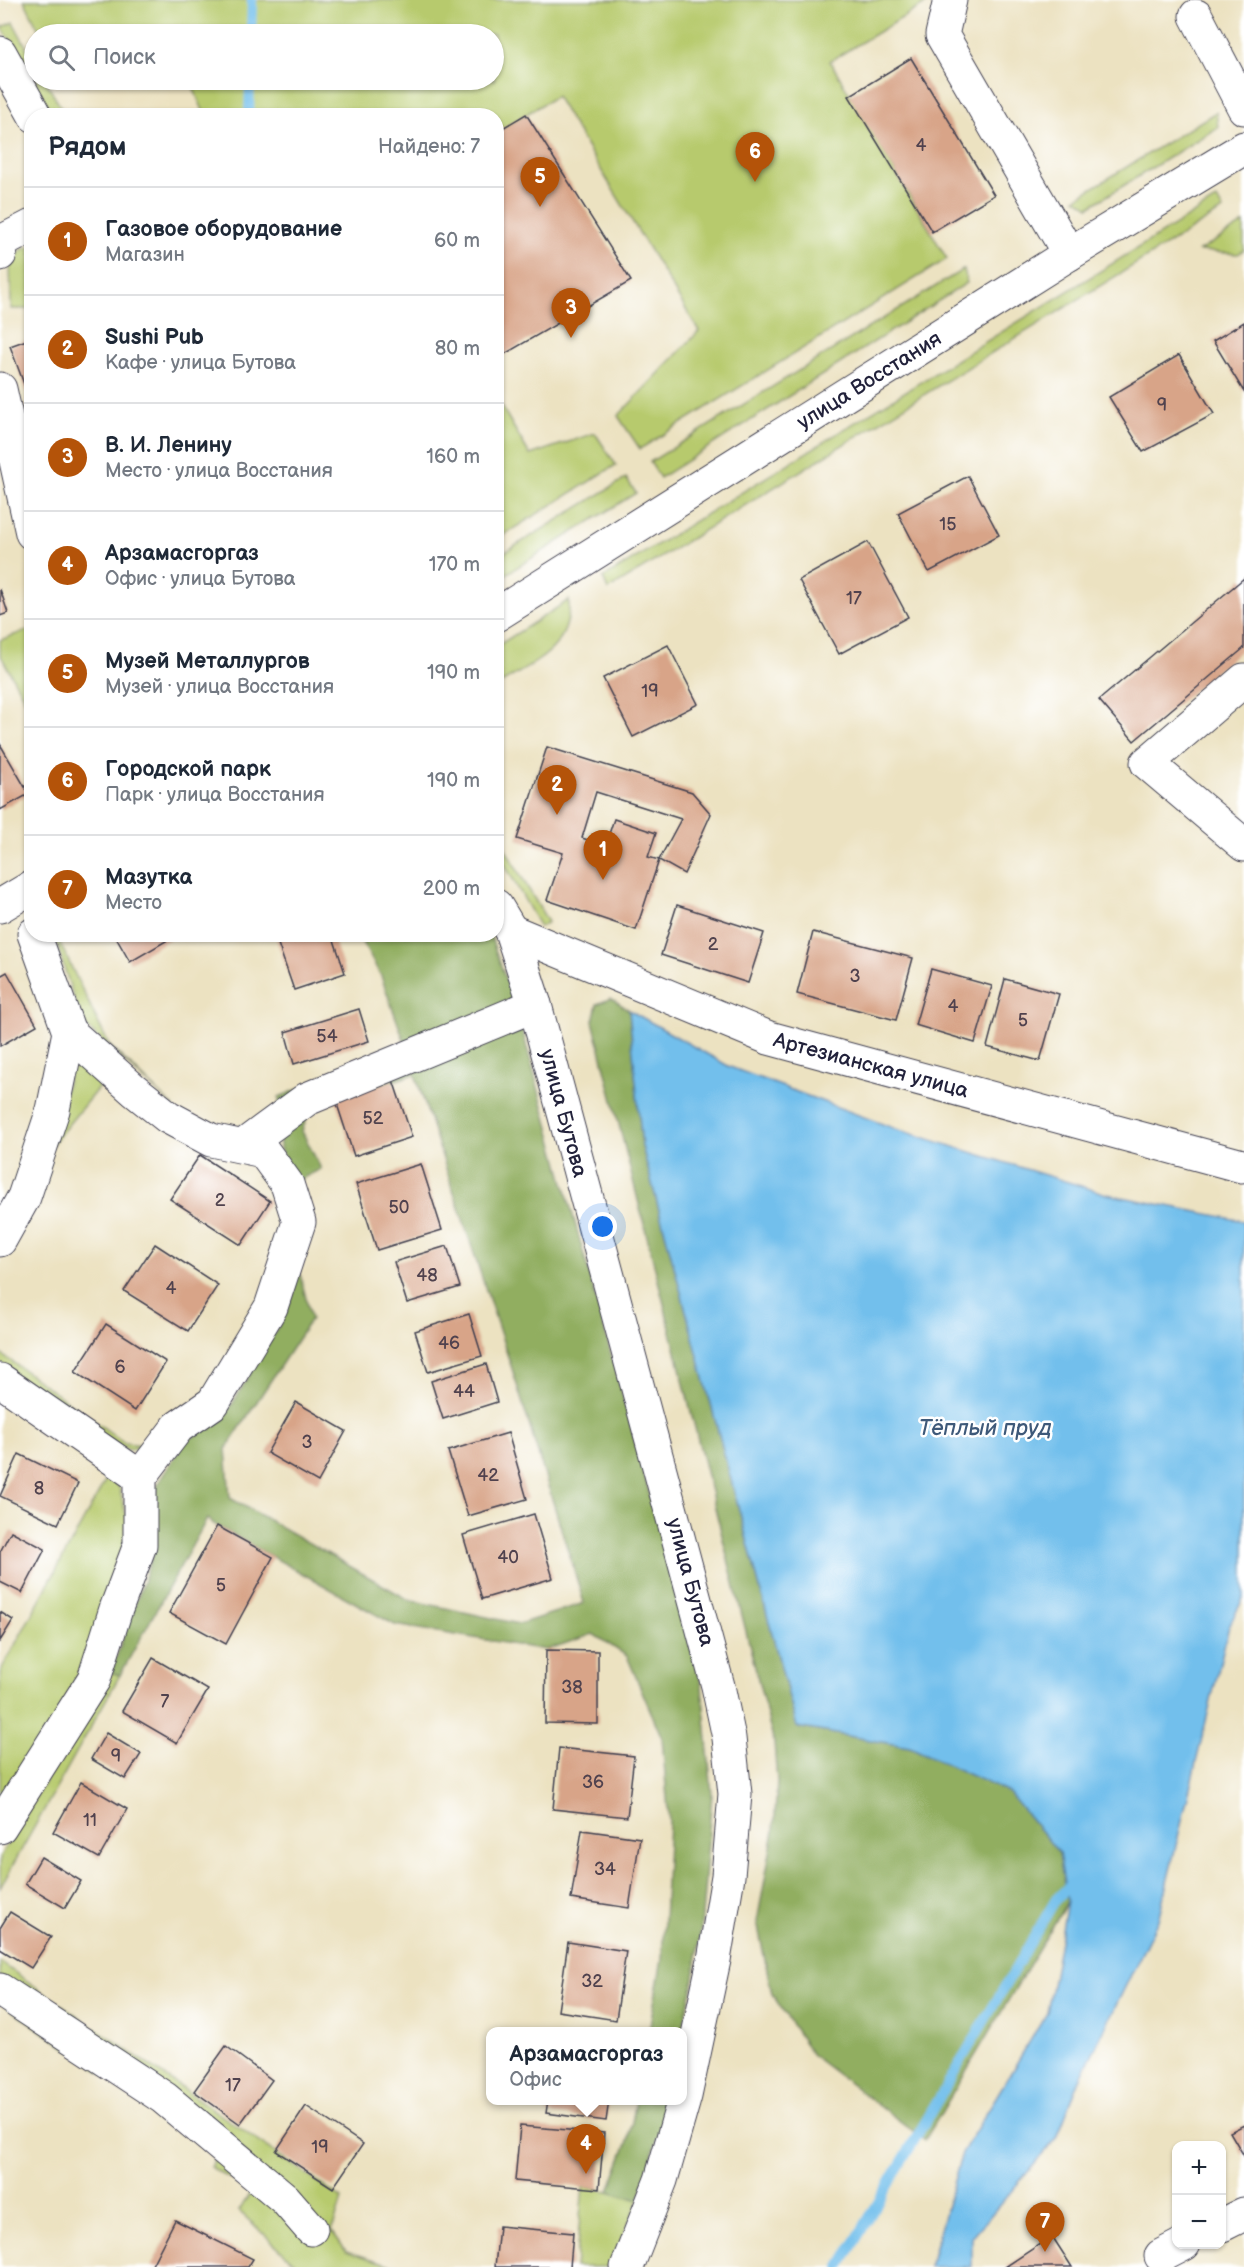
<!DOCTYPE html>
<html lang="ru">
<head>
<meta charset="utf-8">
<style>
	body { margin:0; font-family:"Balsamiq Sans",sans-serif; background:#f6f6f7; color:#1f2937 }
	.controls { position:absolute; right:18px; bottom:18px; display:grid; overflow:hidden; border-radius:12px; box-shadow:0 2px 4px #0004 }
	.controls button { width:54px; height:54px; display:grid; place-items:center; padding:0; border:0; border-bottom:2px solid #e0e1e3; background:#fff; color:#1f2937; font:30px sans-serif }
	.you { position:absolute; left:603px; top:1227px; width:21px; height:21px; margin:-15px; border:4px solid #fff; border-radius:50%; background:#1a73e8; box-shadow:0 0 0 9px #1a73e833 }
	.badge { display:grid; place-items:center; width:39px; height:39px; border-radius:50%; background:#b45309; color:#fff; font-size:20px; font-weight:700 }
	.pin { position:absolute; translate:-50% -50px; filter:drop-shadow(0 2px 3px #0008) }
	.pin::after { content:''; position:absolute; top:32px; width:21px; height:18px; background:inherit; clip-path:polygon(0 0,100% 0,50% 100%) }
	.popup { position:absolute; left:486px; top:2027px; width:201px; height:78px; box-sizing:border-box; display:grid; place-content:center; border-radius:12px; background:#fff; filter:drop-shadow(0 2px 4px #0005); font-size:20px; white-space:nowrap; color:#747a83 }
	.popup b { font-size:22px; color:#1f2937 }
	.popup::after { content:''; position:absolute; left:50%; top:100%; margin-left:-12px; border:12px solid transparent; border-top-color:#fff }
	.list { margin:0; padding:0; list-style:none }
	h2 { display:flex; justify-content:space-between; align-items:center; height:78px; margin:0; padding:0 24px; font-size:26px }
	h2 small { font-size:20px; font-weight:400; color:#747a83 }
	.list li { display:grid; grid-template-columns:39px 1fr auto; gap:18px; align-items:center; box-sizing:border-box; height:108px; padding:0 24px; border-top:2px solid #e0e1e3 }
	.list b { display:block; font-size:22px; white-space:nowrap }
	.list p { margin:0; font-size:20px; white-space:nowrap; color:#747a83 }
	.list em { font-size:20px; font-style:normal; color:#747a83 }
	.icon { flex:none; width:33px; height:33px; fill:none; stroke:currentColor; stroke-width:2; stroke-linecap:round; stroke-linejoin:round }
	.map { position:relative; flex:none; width:1244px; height:2267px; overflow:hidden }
	.search { position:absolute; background:#fff; box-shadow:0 2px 4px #0004; left:24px; top:24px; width:480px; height:66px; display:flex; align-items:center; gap:15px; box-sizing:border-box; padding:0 21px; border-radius:33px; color:#747a83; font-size:22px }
	.panel { position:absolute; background:#fff; box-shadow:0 2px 4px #0004; left:24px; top:108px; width:480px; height:834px; border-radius:24px }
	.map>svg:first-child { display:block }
</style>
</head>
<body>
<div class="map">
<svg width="1244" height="2267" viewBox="0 0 1244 2267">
	<rect width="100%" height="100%" fill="#fff"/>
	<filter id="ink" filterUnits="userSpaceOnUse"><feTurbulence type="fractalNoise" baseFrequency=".0167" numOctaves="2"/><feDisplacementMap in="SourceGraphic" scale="12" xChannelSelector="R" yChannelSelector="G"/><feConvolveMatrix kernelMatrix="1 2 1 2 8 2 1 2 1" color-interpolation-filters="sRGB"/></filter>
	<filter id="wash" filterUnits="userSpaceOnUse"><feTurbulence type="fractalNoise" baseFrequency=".008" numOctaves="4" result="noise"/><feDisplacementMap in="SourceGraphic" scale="24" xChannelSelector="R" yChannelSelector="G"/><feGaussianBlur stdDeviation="1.35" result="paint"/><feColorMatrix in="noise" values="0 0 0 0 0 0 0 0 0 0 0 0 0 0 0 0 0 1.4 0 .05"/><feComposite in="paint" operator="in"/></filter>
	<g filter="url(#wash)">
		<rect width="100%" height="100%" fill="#ece2c1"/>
		<g fill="#b7ca6d" stroke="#6c7654" stroke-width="1.5">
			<path d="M24,0H932L830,61L947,259L640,449L618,416L699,331L556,96L497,132L496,116L205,115L190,80H494V34H171L168,28L150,34H41Z"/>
			<path d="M13,22L34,61V80H45L65,115H52L2,27Z"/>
			<path d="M1216,112L1218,127L1089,207L1076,198Z"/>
			<path d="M1217,199L1223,210L608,590L603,578Z"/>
			<path d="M1244,223V250L1238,254L1199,251Z"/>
			<path d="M31,247V309H11L10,263L23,249Z"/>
			<path d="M964,269L967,283L660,478L650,462Z"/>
			<path d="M496,397L530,455L595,433L616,465L497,539Z"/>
			<path d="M626,478L636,493L497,580V557Z"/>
			<path d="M569,600C572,651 533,662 497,686V646Z"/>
			<path d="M31,629H32L31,711L0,654V640Z"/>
			<path d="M496,833L548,922L540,927L497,851Z"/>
			<path d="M54,935H56L109,1045L174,1107L81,1022Z"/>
			<path d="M75,1052L103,1082L50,1147Z"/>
			<path d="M0,1353L125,1443L143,1445L131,1450L120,1447L0,1366Z"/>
			<path d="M109,1474L119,1487L127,1518L125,1550L86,1673L0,1809V1672Z"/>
			<path d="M111,1672L120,1675L0,1888V1856Z"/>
			<path d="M0,1962L342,2199L332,2231L346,2251L398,2267H300L239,2211L251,2191L210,2167L216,2156L191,2135L0,2002Z"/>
			<path d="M583,2187L609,2191L639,2200L609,2267H575Z"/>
		</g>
		<g fill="#91ae60" stroke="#5a684e" stroke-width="1.5">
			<path d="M358,935H490L517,1011L702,1686L712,1794L701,1928L693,1985L682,2032L649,2031L662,1959L669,1823L662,1738L627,1656L593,1634L546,1650L395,1625L217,1526L207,1519L120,1675L111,1672L153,1554L157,1485L185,1441L223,1420L287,1311L299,1270L311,1319L226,1449L230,1498L409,1600L519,1624L584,1603L513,1372L415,1074L310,1107L302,1131L321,1169L297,1181L280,1149L279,1097L406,1046L381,976Z"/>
			<path d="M611,998L629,1010L642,1146L797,1727L910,1747L1009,1793L1059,1853L1067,1902L925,2140L812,2055L772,1994L757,1922L774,1831L777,1781L774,1743L593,1021L597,1004Z"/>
			<path d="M636,2101H668L639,2200L609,2191L629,2138Z"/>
		</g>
		<path fill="#72bfec" stroke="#4a7094" stroke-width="1.5" d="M629,1010L730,1067L896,1129L1107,1194L1244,1221V1597L1229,1626L1158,1920L1079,2081L1057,2138L972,2237V2267H929L962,2153L1047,2013L1067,1902L1059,1853L1009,1793L910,1747L797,1727L642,1146Z"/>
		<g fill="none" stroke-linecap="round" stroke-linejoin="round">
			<g stroke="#72bfec" stroke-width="10">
				<path d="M251,34L252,0"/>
				<path d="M249,116L250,80"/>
				<path d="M840,2267L1056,1899L1074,1881"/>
			</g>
		</g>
		<g id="blocks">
			<g fill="#d8a488">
				<path d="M911,58L994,195L932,232L849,96Z"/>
				<path d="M526,114L631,281L496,359V132Z"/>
				<path d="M1244,322V392L1213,341Z"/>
				<path d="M32,338V403H31L10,346Z"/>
				<path d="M1179,355L1214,414L1143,452L1109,397Z"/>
				<path d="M968,476L999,535L929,572L898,513Z"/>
				<path d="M868,542L908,617L839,654L799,580Z"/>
				<path d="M1244,578V648L1134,741L1099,700Z"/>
				<path d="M0,589L8,613L0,616Z"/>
				<path d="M668,645L698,704L633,737L603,678Z"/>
				<path d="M0,744L29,794L0,810Z"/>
				<path d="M547,747L692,792L711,814L684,874L659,860L681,819L596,792L582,838L605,846L614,819L656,833L648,857L659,860L636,930L547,900L563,853L517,839Z"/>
				<path d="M677,905L764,933L748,983L661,955Z"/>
				<path d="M813,932L913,958L896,1020L797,994Z"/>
				<path d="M114,934H178L130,962Z"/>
				<path d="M286,934H332L345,973L294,990L276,938Z"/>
				<path d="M931,969L992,986L975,1043L915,1025Z"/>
				<path d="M7,972L37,1025L0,1046V976Z"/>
				<path d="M1005,979L1059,994L1040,1061L987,1047Z"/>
				<path d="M359,1009L369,1041L294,1064L285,1032Z"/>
				<path d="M393,1080L412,1137L354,1156L335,1098Z"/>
				<path d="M200,1155L270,1201L241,1245L170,1199Z"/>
				<path d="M421,1164L442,1230L377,1250L356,1184Z"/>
				<path d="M155,1244L218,1285L188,1331L124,1291Z"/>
				<path d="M447,1246L460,1287L407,1303L394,1262Z"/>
				<path d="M469,1314L482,1356L428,1372L415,1331Z"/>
				<path d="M106,1324L166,1362L135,1411L75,1372Z"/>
				<path d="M486,1364L497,1402L443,1419L431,1381Z"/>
				<path d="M296,1402L346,1431L318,1482L267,1453Z"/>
				<path d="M508,1433L527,1499L468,1516L448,1451Z"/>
				<path d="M19,1454L78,1483L58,1524L0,1496Z"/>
				<path d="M534,1514L553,1578L482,1599L463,1535Z"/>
				<path d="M217,1526L273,1557L226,1644L169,1613Z"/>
				<path d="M11,1531L45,1549L22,1593L0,1582V1552Z"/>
				<path d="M0,1612L13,1620L0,1641Z"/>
				<path d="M546,1650L598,1651V1724L545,1723Z"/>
				<path d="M153,1658L208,1690L177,1743L122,1711Z"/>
				<path d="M106,1733L141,1754L125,1779L91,1759Z"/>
				<path d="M559,1748L634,1756L627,1817L553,1809Z"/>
				<path d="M81,1782L127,1809L99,1858L53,1832Z"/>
				<path d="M582,1830L640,1838L629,1908L571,1899Z"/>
				<path d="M41,1857L81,1881L65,1908L25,1884Z"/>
				<path d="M10,1912L51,1937L31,1968L0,1949V1928Z"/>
				<path d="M568,1942L626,1951L616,2020L558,2011Z"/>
				<path d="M226,2046L272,2080L240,2124L194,2091Z"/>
				<path d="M548,2100H609L606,2121L546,2113Z"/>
				<path d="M306,2106L363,2144L333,2188L276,2151Z"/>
				<path d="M1244,2125V2156L1230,2132Z"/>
				<path d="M520,2126L604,2133L599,2189L515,2181Z"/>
				<path d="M175,2220L253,2259L248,2267H151Z"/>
				<path d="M499,2226L573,2233L570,2267H495Z"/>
				<path d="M1052,2236L1072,2267H1005Z"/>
			</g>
		</g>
	</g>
	<g filter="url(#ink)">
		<use href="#blocks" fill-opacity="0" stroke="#403f4f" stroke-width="1.5"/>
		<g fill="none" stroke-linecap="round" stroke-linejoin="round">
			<g stroke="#403f4f" stroke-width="35">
				<g id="minor">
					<path d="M950,0L942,35L1069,254"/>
					<path d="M1196,16L1244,108"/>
					<path d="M0,53L35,116"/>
					<path d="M0,254L3,241L32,226"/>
					<path d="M0,389L32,533"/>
					<path d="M496,615L1069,254L1244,148"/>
					<path d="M1244,680L1147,763L1244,845"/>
					<path d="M0,906L32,887"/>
					<path d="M496,906L511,931L535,1005L718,1686L729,1738L735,1794L728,1876L714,1960L685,2096L661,2180L627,2267"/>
					<path d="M511,931L769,1038L1242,1166"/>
					<path d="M243,1146L307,1099L535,1005"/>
					<path d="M0,1240L24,1197L53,1110L69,1032L34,934"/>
					<path d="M0,1380L140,1477"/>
					<path d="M0,1827L94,1679L116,1609L140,1545V1477L178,1427L213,1403L271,1307L299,1222L287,1184L263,1151L211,1140L168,1117L134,1090L69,1032"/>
					<path d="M0,1990L164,2098L285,2199L311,2229"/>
					<path d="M1222,2225L1244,2214"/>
					<path d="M1161,2256L1184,2244"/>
				</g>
			</g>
			<use href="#minor" stroke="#fff" stroke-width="33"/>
		</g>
	</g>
	<g text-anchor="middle" stroke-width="5" stroke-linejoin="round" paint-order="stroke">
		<g font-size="18" fill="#50424e">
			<text x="921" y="151">4</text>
			<text x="1162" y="411">9</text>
			<text x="948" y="530">15</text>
			<text x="854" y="604">17</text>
			<text x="650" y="697">19</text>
			<text x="713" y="950">2</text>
			<text x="855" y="982">3</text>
			<text x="953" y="1012">4</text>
			<text x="1023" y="1026">5</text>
			<text x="327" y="1042">54</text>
			<text x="373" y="1124">52</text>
			<text x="220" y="1206">2</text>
			<text x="399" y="1213">50</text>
			<text x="427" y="1281">48</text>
			<text x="171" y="1294">4</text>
			<text x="449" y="1349">46</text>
			<text x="120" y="1373">6</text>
			<text x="464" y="1397">44</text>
			<text x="307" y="1448">3</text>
			<text x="488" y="1481">42</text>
			<text x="39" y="1494">8</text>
			<text x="508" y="1563">40</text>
			<text x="221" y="1591">5</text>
			<text x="572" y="1693">38</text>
			<text x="165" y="1707">7</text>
			<text x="116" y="1762">9</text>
			<text x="593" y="1788">36</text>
			<text x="90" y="1826">11</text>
			<text x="605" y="1875">34</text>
			<text x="592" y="1987">32</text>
			<text x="233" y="2091">17</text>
			<text x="320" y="2153">19</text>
		</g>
		<g font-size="21" fill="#22223b" stroke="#fff">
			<text transform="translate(869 380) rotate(-32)" y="7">улица Восстания</text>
			<text transform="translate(871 1065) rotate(15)" y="7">Артезианская улица</text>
			<text transform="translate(564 1113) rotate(75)" y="7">улица Бутова</text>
			<text transform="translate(691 1582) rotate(75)" y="7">улица Бутова</text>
		</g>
		<g font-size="22" font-style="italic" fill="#3e5979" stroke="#fff">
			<text x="985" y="1435">Тёплый пруд</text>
		</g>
	</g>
</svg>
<div class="controls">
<button>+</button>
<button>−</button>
</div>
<div class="you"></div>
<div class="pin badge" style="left:603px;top:880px">1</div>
<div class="pin badge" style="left:557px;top:815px">2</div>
<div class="pin badge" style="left:571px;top:338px">3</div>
<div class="pin badge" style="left:586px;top:2174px">4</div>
<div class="popup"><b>Арзамасгоргаз</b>Офис</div>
<div class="pin badge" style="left:540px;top:207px">5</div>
<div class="pin badge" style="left:755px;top:182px">6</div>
<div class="pin badge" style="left:1045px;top:2252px">7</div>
<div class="search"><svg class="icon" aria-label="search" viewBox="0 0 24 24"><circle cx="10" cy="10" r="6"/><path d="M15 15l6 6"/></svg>Поиск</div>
<section class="panel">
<h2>Рядом<small>Найдено: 7</small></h2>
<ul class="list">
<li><span class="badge">1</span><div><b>Газовое оборудование</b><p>Магазин</p></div><em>60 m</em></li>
<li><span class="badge">2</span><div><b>Sushi Pub</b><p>Кафе · улица Бутова</p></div><em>80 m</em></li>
<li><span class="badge">3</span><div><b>В. И. Ленину</b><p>Место · улица Восстания</p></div><em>160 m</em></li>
<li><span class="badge">4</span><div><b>Арзамасгоргаз</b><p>Офис · улица Бутова</p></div><em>170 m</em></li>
<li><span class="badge">5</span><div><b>Музей Металлургов</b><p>Музей · улица Восстания</p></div><em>190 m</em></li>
<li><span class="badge">6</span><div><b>Городской парк</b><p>Парк · улица Восстания</p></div><em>190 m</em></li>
<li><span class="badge">7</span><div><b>Мазутка</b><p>Место</p></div><em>200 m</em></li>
</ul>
</section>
</div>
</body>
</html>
